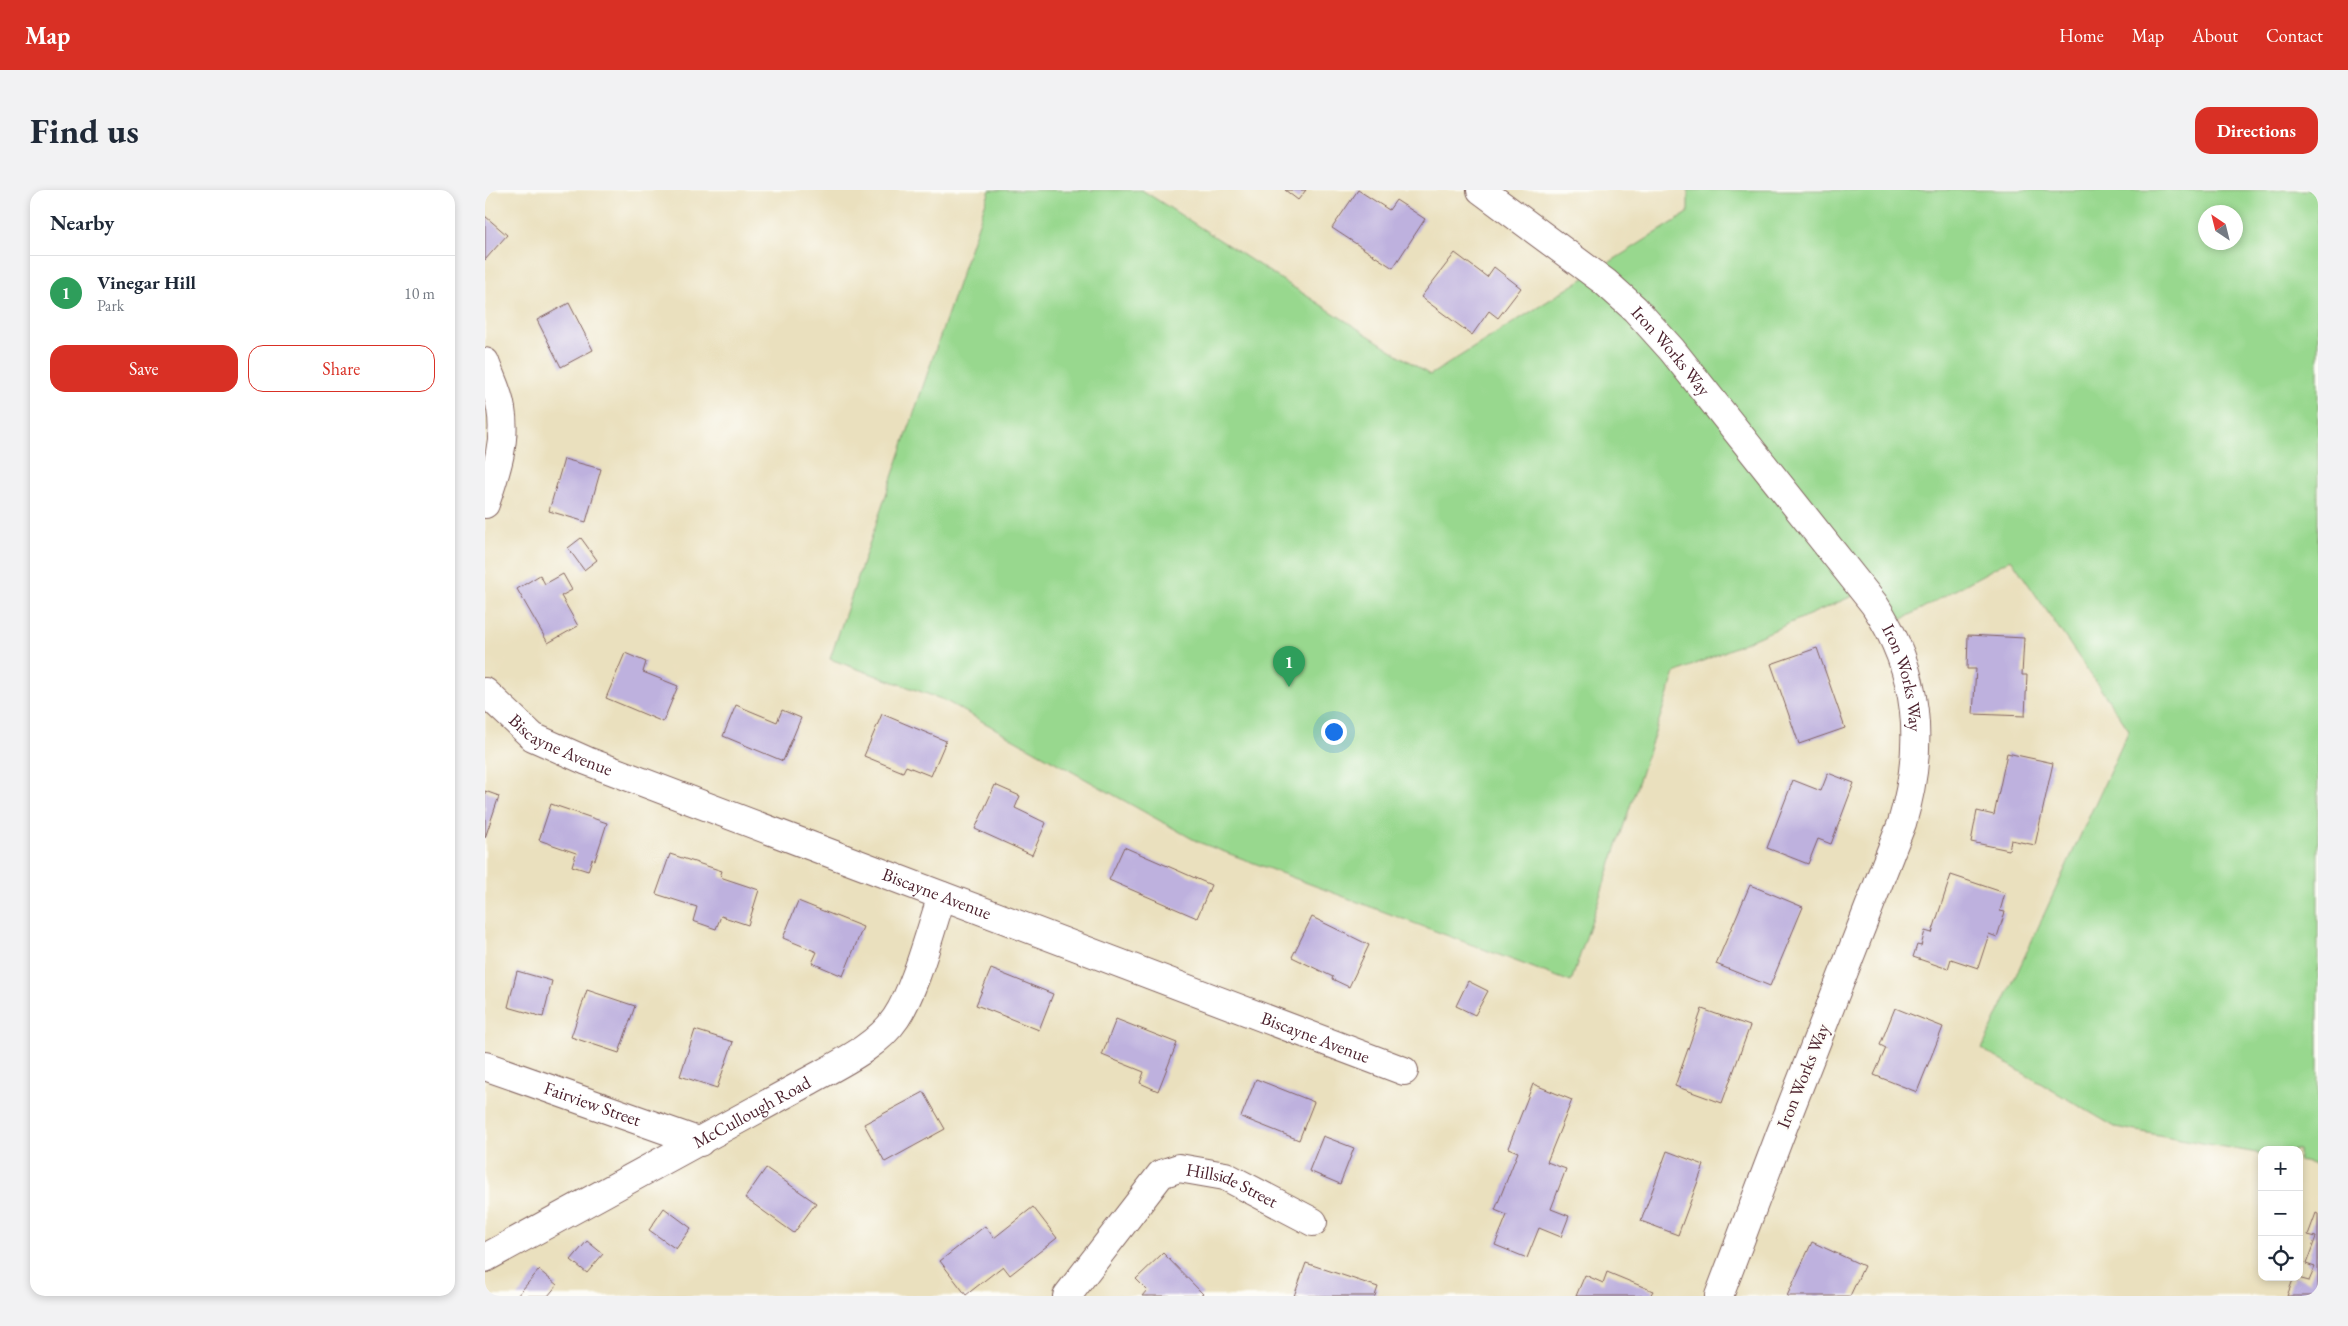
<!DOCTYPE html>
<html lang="en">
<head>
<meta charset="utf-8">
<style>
	body { margin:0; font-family:"EB Garamond",serif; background:#f2f2f3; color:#1f2937 }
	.controls { position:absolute; right:15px; bottom:15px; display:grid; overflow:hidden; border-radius:10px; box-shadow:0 2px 8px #0003 }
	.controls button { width:45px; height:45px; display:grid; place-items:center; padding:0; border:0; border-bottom:1px solid #e0e1e3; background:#fff; color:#1f2937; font:25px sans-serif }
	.compass { position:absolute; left:1713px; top:15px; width:45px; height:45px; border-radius:50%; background:#fff; box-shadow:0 2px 8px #0003; rotate:325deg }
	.you { position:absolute; left:848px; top:541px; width:18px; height:18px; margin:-12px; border:4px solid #fff; border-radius:50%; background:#1a73e8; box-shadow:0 0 0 8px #1a73e833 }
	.badge { display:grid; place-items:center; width:32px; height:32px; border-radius:50%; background:#d93025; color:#fff; font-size:16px; font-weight:700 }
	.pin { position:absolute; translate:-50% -41px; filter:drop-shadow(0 1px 2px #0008) }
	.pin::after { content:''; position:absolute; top:26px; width:18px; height:15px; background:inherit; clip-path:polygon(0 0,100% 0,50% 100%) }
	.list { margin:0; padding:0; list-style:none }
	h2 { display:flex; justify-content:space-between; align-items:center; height:65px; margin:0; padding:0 20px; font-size:21px }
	h2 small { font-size:16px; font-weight:400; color:#747a83 }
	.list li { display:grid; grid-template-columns:32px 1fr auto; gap:15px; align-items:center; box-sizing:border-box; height:75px; padding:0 20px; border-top:1px solid #e0e1e3 }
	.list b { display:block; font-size:19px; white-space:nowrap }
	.list p { margin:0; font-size:16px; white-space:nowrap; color:#747a83 }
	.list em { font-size:16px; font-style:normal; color:#747a83 }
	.actions { display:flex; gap:10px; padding:15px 20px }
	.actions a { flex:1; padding:11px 0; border:1px solid #d93025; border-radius:15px; text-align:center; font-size:18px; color:#d93025 }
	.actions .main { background:#d93025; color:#fff }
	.icon { flex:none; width:28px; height:28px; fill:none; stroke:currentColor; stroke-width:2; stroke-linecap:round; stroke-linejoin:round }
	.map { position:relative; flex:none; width:1833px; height:1106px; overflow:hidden; border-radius:15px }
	header { display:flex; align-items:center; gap:30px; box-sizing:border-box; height:70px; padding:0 25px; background:#d93025; color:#fff }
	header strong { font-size:24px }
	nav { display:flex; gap:28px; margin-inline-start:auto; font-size:18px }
	.intro { display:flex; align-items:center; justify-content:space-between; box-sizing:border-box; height:120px; padding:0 30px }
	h1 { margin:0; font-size:35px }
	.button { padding:12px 22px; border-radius:15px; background:#d93025; color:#fff; font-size:18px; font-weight:700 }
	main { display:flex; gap:30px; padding:0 30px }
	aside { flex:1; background:#fff; border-radius:15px; box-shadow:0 2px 8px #0003 }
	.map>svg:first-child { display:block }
</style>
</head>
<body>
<header>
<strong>Map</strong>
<nav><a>Home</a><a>Map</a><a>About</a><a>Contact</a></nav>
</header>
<div class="intro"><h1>Find us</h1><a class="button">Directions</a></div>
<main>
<aside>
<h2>Nearby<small></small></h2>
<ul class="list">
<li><span class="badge" style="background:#2e9e5b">1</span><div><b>Vinegar Hill</b><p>Park</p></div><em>10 m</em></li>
</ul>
<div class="actions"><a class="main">Save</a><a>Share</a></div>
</aside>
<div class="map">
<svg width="1833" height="1106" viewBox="0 0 1833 1106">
	<rect width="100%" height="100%" fill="#fdfcf7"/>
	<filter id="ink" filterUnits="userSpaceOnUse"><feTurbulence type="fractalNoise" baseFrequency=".02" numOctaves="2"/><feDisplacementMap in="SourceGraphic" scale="10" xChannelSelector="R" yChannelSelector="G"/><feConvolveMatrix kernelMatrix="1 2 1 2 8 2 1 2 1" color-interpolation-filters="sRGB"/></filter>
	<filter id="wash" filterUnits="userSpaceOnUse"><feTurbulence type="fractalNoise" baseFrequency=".0096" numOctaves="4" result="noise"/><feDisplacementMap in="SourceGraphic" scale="20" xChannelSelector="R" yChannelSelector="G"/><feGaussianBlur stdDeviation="1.12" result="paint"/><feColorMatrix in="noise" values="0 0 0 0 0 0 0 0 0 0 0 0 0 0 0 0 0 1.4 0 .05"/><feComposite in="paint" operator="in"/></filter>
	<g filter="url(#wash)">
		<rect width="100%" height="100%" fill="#eae0be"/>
		<path fill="#98d88e" stroke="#717c5c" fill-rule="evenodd" d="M505,0H657L945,185L1203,23V0H1833V975L1814,971V960H1777V964L1630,937L1497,859L1644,540L1526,369L1416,430L1393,395L1190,483L1086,792L713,652L459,510L345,469ZM1720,22H1750V52H1720Z"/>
		<g id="blocks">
			<g fill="#beb1de">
				<path d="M800,0H821L813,10Z"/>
				<path d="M873,0L904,20L911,10L940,29L908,78L847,38Z"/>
				<path d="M0,26L22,45L0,70Z"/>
				<path d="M970,63L1002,87L1009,77L1036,98L1013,128L1004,121L987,145L936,107Z"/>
				<path d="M84,113L108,160L76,177L52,130Z"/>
				<path d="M79,269L116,279L101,332L64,321Z"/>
				<path d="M96,348L112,370L99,380L83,358Z"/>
				<path d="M78,384L87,400L76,406L93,436L63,453L32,399L55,385L60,394Z"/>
				<path d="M1483,445L1539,448L1537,485H1542L1540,526L1488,524L1491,479H1482Z"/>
				<path d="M1332,458L1360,538L1314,554L1286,474Z"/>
				<path d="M140,463L161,472L158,482L193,496L178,532L121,508Z"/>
				<path d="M251,515L292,532L297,520L316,528L298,571L238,546Z"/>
				<path d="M397,524L461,551L446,586L421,576L418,582L379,566Z"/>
				<path d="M1522,563L1568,573L1550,655L1526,650L1524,660L1486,652L1492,621L1509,625Z"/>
				<path d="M1343,583L1369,593L1346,654L1333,649L1323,674L1282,658L1308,590L1336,601Z"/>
				<path d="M510,595L535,606L530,618L561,633L547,665L490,639Z"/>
				<path d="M0,601L14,606L0,648Z"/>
				<path d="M66,614L122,633L110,670L107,669L103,681L87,676L91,663L54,650Z"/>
				<path d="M639,657L726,695L712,728L624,690Z"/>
				<path d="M185,664L237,681L235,687L274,700L263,735L236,726L231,739L208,731L212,717L171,704Z"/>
				<path d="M1466,685L1520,703L1515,721L1520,722L1512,747L1504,744L1493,778L1466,769L1463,779L1428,767L1432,755L1436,756L1440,741L1447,743Z"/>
				<path d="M1265,695L1318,717L1285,796L1231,774Z"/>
				<path d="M313,711L378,737L358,786L327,773L332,762L298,748Z"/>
				<path d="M827,727L884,755L864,797L847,789L848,787L807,767Z"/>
				<path d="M506,779L568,804L554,840L491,815Z"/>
				<path d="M32,781L67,791L58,827L23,817Z"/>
				<path d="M983,791L1003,801L990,825L971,816Z"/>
				<path d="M102,800L150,816L134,863L86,847Z"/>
				<path d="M1410,818L1458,837L1432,902L1389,885L1401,858L1395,855Z"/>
				<path d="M1217,819L1265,836L1237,913L1190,896Z"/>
				<path d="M631,829L692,853L673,901L655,893L659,882L617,865Z"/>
				<path d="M210,840L248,852L232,898L195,886Z"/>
				<path d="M771,889L829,912L814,950L756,927Z"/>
				<path d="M1048,894L1087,910L1062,972L1081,979L1066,1019L1084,1026L1076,1047L1054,1038L1042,1068L1010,1055L1022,1025L1010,1020L1033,962L1023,958Z"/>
				<path d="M439,902L460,939L400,972L379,934Z"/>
				<path d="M838,946L869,958L855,994L824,981Z"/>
				<path d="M1182,961L1219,975L1193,1045L1156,1031Z"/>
				<path d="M281,978L331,1013L309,1043L260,1008Z"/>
				<path d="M548,1017L572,1048L525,1085L518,1076L481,1105L455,1071L500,1036L509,1048Z"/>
				<path d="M179,1018L206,1038L191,1059L164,1040Z"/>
				<path d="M1831,1023L1833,1024V1106H1802L1809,1087L1824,1091L1830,1077L1821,1074L1831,1047L1823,1045Z"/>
				<path d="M102,1051L118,1064L102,1083L86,1070Z"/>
				<path d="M1327,1052L1379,1076L1365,1106H1302Z"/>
				<path d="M678,1063L718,1104L715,1106H657L662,1100L651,1089Z"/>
				<path d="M821,1073L893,1097L890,1106H809Z"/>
				<path d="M54,1080L72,1095L63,1106H32Z"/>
				<path d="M1122,1082L1168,1101L1165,1106H1091L1100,1085L1118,1093Z"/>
			</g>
		</g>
	</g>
	<g filter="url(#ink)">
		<use href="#blocks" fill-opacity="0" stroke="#82635e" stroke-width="1"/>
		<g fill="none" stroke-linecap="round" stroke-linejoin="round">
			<g stroke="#82635e" stroke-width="30">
				<g id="street">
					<path id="s1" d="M996,0L1120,92L1150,119L1187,160L1389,414C1435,483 1440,555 1417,633L1295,945L1234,1106"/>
					<path d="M0,172C5,187 14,203 16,219C22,252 10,284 0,314"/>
					<path id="s2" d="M0,502L48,547L102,571L919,881"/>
					<path id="s3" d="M0,876L215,952"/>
					<path id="s4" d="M0,1068L322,892C352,875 392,857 411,828C431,798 445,741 457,706"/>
					<path id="s5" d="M582,1106L676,984L694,978L740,986L828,1032"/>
				</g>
			</g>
			<use href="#street" stroke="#fff" stroke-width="28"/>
		</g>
	</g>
	<g text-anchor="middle" stroke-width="4" stroke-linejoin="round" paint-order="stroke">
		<g font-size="18" fill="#4a1f2b" stroke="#fdfcf7">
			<text dy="6" stroke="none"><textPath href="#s1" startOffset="250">Iron Works Way</textPath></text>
			<text dy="6" stroke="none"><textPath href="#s1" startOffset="655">Iron Works Way</textPath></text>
			<text dy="6" stroke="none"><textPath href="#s2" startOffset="94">Biscayne Avenue</textPath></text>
			<text dy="6" stroke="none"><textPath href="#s2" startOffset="499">Biscayne Avenue</textPath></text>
			<text dy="6" stroke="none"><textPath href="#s2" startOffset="904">Biscayne Avenue</textPath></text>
			<text transform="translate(1318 886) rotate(-68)" y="6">Iron Works Way</text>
			<text dy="6" stroke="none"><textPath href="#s3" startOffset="114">Fairview Street</textPath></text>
			<text dy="6" stroke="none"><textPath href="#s4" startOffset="304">McCullough Road</textPath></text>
			<text dy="6" stroke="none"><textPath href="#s5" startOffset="229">Hillside Street</textPath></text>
		</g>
	</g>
</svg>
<div class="controls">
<button>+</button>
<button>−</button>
<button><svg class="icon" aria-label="locate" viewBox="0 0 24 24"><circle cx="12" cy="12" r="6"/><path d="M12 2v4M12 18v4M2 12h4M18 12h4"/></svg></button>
</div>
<svg class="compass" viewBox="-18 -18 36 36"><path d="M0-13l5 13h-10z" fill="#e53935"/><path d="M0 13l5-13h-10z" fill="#747a83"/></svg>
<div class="you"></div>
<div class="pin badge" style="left:804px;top:497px;background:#2e9e5b">1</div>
</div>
</main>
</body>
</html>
